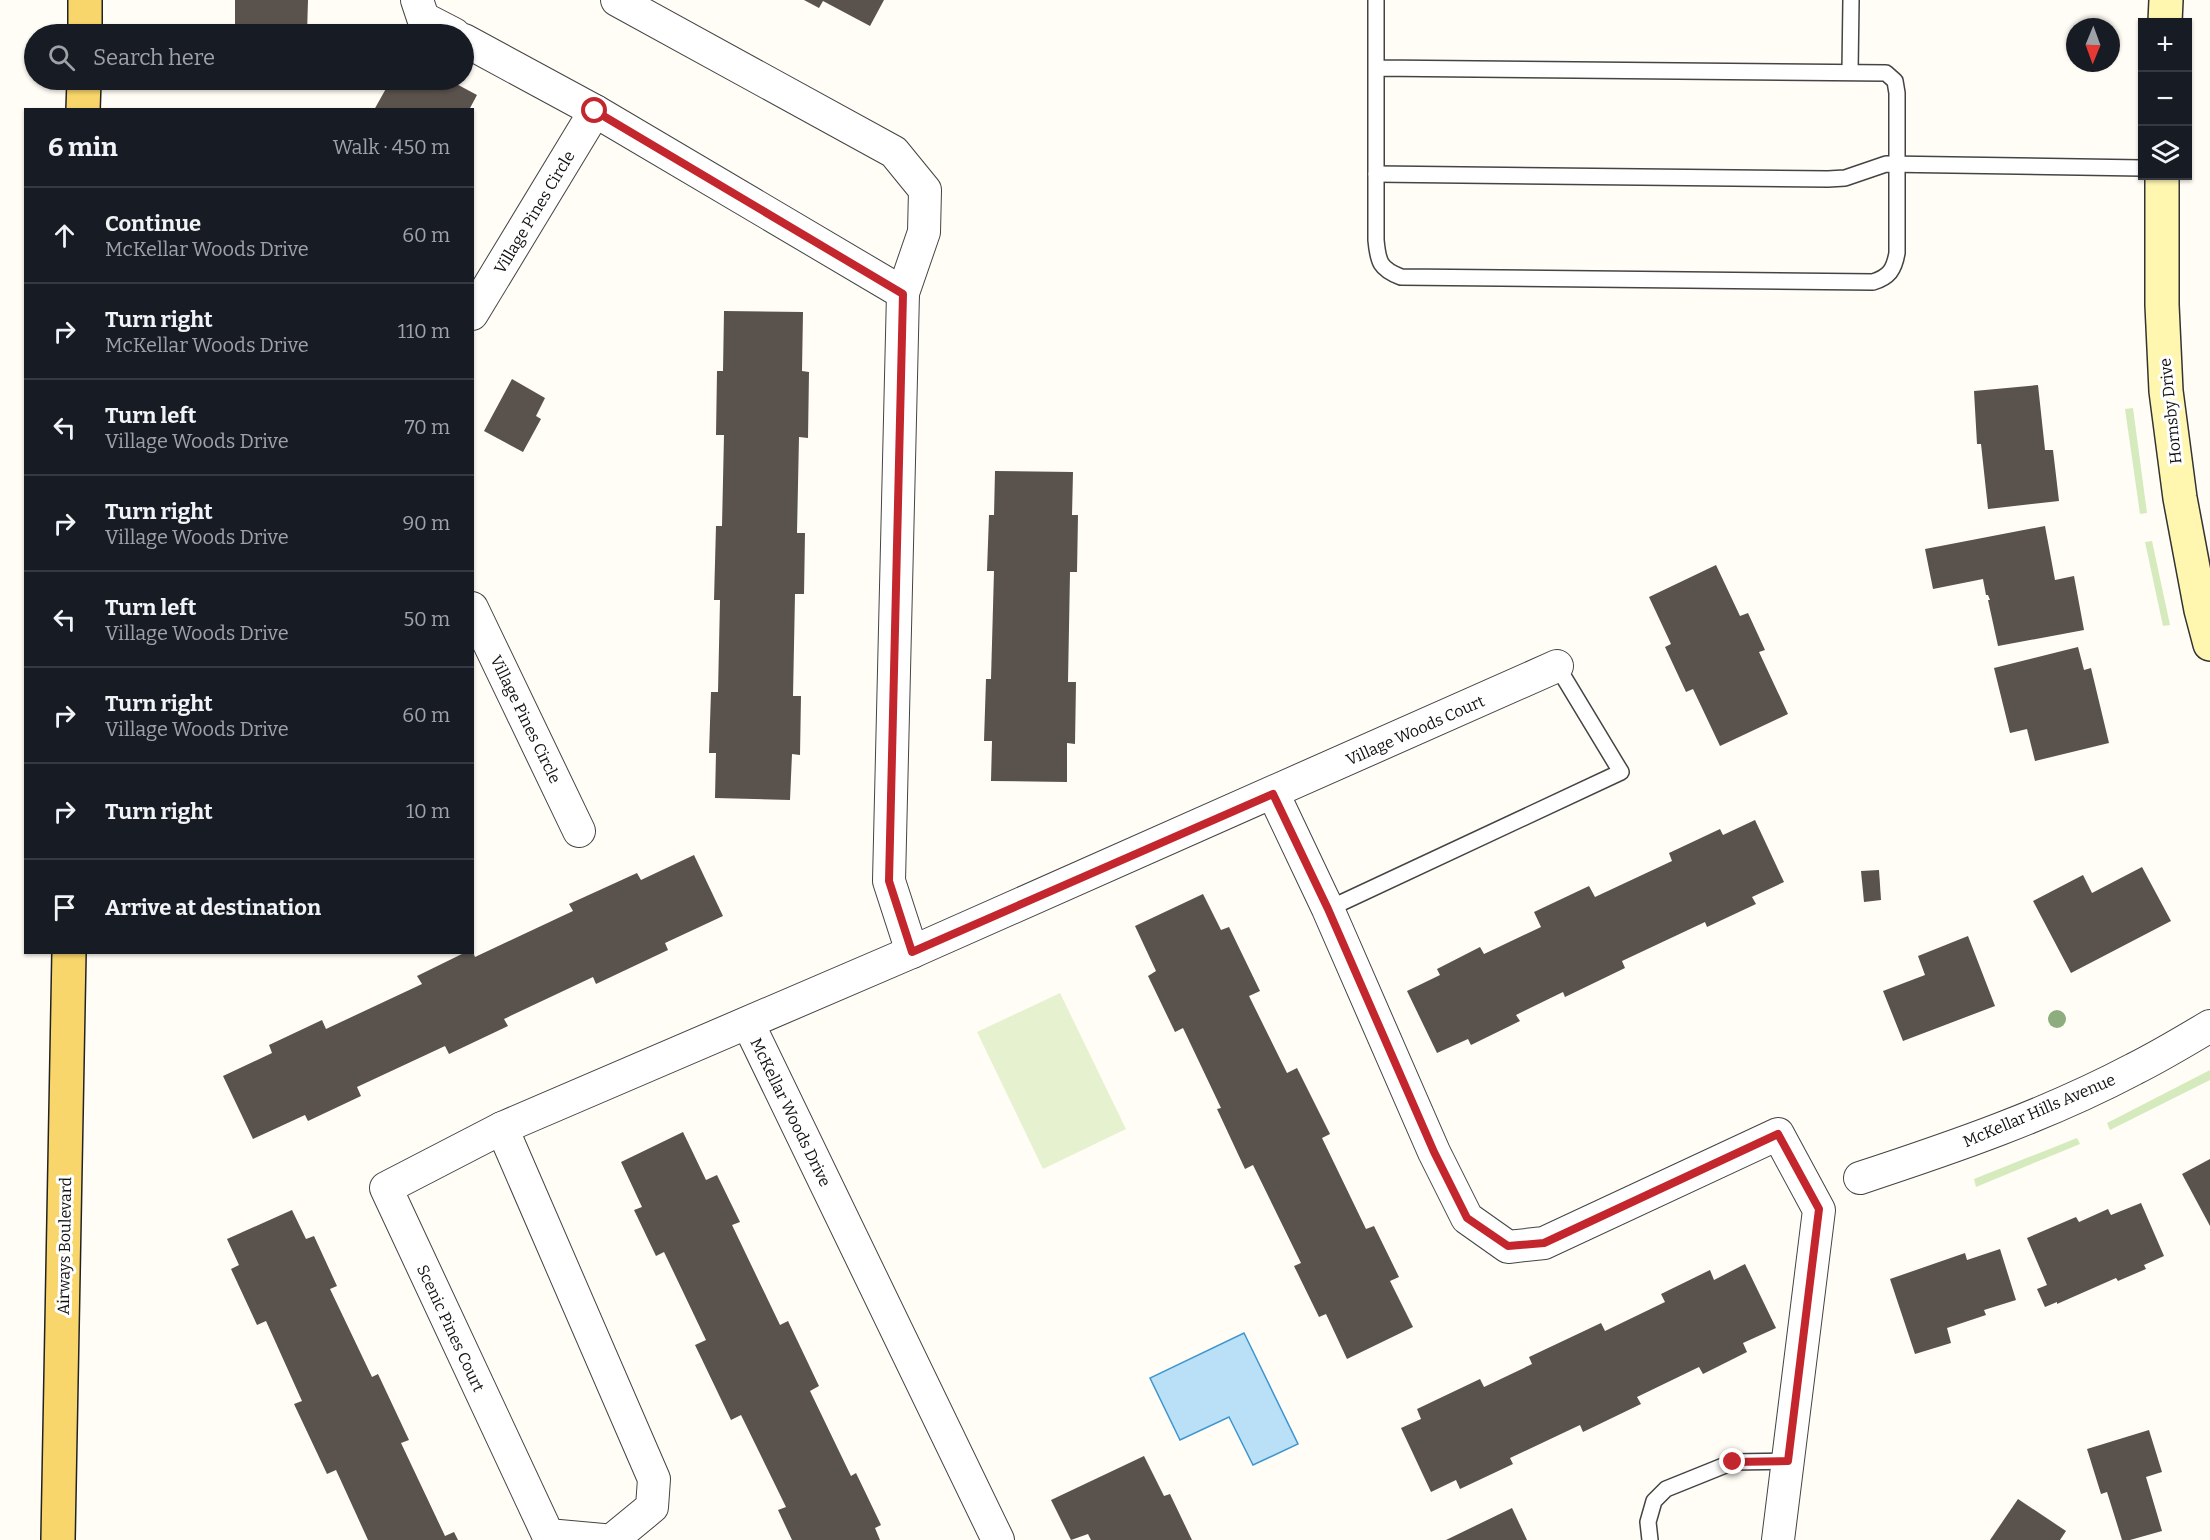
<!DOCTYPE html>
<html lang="en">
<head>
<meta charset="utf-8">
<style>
	body { margin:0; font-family:Bitter,serif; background:#20242c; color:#f1f3f6 }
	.controls { position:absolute; right:18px; top:18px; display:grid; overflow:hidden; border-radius:0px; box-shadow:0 2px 4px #0004 }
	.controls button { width:54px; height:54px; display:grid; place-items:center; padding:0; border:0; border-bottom:2px solid #363941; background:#171b24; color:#f1f3f6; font:30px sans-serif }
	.compass { position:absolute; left:2066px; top:18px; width:54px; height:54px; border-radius:50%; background:#171b24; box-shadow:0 2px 4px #0004; rotate:181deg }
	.stop { position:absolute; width:18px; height:18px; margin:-14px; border:4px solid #c4262e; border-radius:50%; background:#fff }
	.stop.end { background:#c4262e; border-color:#fff; box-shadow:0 2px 6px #0008 }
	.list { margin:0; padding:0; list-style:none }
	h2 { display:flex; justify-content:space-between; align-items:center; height:78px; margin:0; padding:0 24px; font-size:26px }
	h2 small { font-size:20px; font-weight:400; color:#9ea1a6 }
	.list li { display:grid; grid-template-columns:39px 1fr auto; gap:18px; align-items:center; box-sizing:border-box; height:96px; padding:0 24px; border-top:2px solid #363941 }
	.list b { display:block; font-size:22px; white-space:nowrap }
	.list p { margin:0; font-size:20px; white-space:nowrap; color:#9ea1a6 }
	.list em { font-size:20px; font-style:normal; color:#9ea1a6 }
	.icon { flex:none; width:33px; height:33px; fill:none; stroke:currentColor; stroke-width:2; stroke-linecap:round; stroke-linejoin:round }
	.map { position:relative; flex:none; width:2210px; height:1540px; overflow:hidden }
	.search { position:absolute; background:#171b24; box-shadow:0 2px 4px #0004; left:24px; top:24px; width:450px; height:66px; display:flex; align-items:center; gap:15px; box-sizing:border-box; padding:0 21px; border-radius:33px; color:#9ea1a6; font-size:22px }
	.panel { position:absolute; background:#171b24; box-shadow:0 2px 4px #0004; left:24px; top:108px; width:450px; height:846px; border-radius:0px }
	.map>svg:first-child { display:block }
</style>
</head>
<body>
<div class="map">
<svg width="2210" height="1540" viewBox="0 0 2210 1540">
	<rect width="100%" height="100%" fill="#fffdf5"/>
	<g fill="#d5ebbd">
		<path d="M2133,408L2147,513L2140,514L2125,409Z"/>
		<path d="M2152,541L2170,625L2163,626L2145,542Z"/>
		<path d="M2210,1070V1080L2110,1130L2107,1123Z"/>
		<path d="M2077,1138L2080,1144L1976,1187L1974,1179Z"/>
	</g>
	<path fill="#e6f2cf" d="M1060,993L1126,1129L1043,1169L977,1032Z"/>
	<path fill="#b9e0f7" stroke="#3f96cf" stroke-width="1.5" d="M1244,1333L1298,1444L1253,1465L1229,1417L1180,1440L1150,1378Z"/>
	<g fill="#5a524d">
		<path d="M235,0H308L307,34H235Z"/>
		<path d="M804,0H884L870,26L823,1L819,8Z"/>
		<path d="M402,80H449L477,95L469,110H374L388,85L396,89Z"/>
		<path d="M724,311L803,312L802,371L809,372L808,438L799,437L797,533H805L804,594H795L793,696H801L800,755L792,754L790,800L715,798L716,753H709L711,692H718L720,600H714L716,526H722L724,435H716L717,371H723Z"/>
		<path d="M512,379L545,398L536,416L541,419L523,452L484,431Z"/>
		<path d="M2038,385L2045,450H2053L2059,501L1988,509L1981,444H1977L1974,391Z"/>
		<path d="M995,471L1073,472L1072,515H1078L1077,572H1070L1068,682H1076L1075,744L1067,743V782L991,781L992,741H984L986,679H991L994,571H987L989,515H994Z"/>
		<path d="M2045,526L2055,580L2074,576L2084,630L1998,646L1988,600H1990L1988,595H1986L1983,579L1933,589L1925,549Z"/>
		<path d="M1716,565L1740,616L1748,613L1765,650L1759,652L1788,714L1720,746L1693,689L1686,692L1665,647L1671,644L1649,597Z"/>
		<path d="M2078,647L2084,670L2091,668L2109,743L2035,761L2027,729L2010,733L1994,668Z"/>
		<path d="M1755,820L1784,882L1752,897L1756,904L1707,927L1705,922L1622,961L1625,968L1565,997L1563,992L1516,1015L1520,1021L1471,1045L1468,1039L1437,1053L1407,991L1440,975L1437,969L1480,947L1484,954L1541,927L1534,912L1589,886L1595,897L1672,861L1669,853L1720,829L1723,835Z"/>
		<path d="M694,855L723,916L665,943L668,950L596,984L593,977L504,1019L508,1026L449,1054L445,1046L357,1087L361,1096L308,1121L305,1115L253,1139L223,1076L272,1053L269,1045L322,1020L326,1029L422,984L417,976L466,952H473L475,957L573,911L569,904L637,873L641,880Z"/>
		<path d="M2142,867L2171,921L2071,973L2033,901L2083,875L2092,893Z"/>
		<path d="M1879,870L1881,900L1864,902L1861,871Z"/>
		<path d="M1203,894L1221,930L1229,927L1260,991L1249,996L1287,1073L1297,1068L1330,1134L1322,1138L1366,1229L1374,1226L1399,1277L1390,1281L1413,1327L1347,1359L1326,1314L1319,1317L1294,1266L1301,1263L1253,1165L1245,1169L1217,1109L1221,1108L1183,1028L1175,1032L1148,976L1156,971L1135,926Z"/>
		<path d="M1968,936L1995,1006L1903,1041L1883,991L1925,975L1918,956Z"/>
		<path d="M683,1132L706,1180L717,1175L740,1222L732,1225L780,1325L788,1321L819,1386L810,1391L851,1476L856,1473L881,1525L875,1528L880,1540H792L778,1510L786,1507L741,1415L731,1420L695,1345L706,1340L664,1252L656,1256L634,1210L642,1207L621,1162Z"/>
		<path d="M2210,1159V1226L2182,1174Z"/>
		<path d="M2141,1203L2164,1256L2144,1265L2146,1269L2118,1281L2116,1278L2057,1304V1302L2045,1307L2037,1289L2047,1285L2027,1238L2076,1217L2079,1222L2108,1209L2111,1215Z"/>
		<path d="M292,1210L306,1239L314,1236L337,1286L330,1289L372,1377L378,1374L409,1440L401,1443L445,1536L454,1532L458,1540H368L336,1470L327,1474L294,1404L302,1401L266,1321L257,1325L231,1269L239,1265L227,1239Z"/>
		<path d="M2000,1249L2016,1300L1984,1310L1986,1315L1947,1328L1951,1343L1915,1354L1890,1279L1965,1253L1967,1260Z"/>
		<path d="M1745,1264L1776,1328L1743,1343L1747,1352L1703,1374L1699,1367L1637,1397L1641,1404L1583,1432L1580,1425L1510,1458L1513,1464L1460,1489L1456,1480L1431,1492L1401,1428L1421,1419L1417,1409L1480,1379L1484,1387L1532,1364L1529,1357L1601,1323L1605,1331L1665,1302L1661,1294L1710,1270L1714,1280Z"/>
		<path d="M2149,1430L2162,1472L2146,1477L2162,1531L2130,1540H2122L2107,1492L2101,1494L2087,1449Z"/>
		<path d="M1144,1456L1164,1496L1170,1494L1192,1540H1091L1088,1534L1071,1540L1051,1500Z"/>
		<path d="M2018,1499L2066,1531L2060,1540H1990Z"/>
		<path d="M1512,1508L1527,1540H1446Z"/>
	</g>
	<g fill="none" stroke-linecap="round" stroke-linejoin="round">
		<g stroke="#444" stroke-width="18">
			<g id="lane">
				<path d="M1376,68L1886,73L1895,81L1897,93V253C1894,270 1889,277 1873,282L1401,277C1380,269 1378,262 1376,240V0"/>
				<path d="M1850,71L1851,0"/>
				<path d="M1376,174L1828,179L1845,178L1886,164L2142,168"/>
				<path d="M1328,909L1621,772L1557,666"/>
				<path d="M1650,1540L1648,1522L1654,1501L1666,1489L1733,1462L1788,1461"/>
			</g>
		</g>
		<g stroke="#444" stroke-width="34">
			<g id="street">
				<path d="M417,0L423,18L454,34"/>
				<path d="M617,0L894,152L925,190L924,232L903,293"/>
				<path d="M464,40L595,111L903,293L889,881L912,952"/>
				<path d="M472,314L595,111"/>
				<path d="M472,608L579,831"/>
				<path d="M1273,793L1328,909L1434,1152L1467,1218L1508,1247L1544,1243L1778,1134L1819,1210L1778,1540"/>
				<path d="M748,1023L998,1540"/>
				<path d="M502,1128L654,1479L652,1507L612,1540"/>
				<path d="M1860,1178C1954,1147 2047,1115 2134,1069C2160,1056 2185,1041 2210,1026"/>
				<path d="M603,1540L548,1535L386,1188L502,1128L912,952L1557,666"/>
			</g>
		</g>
		<g stroke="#333" stroke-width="36">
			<g id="secondary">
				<path d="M2165,22L2166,0"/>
				<path d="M2162,176V305L2166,391L2180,498L2201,610L2210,644"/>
			</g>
		</g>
		<g stroke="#222" stroke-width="36">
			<g id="primary">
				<path d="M85,34V0"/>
				<path d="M83,110L84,80"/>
				<path d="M58,1540L69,952"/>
			</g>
		</g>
		<use href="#lane" stroke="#fff" stroke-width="15"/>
		<use href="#street" stroke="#fff" stroke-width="32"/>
		<use href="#secondary" stroke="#fff6b0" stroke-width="33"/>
		<use href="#primary" stroke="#f9d66b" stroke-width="33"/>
	</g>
	<circle fill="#8dad7f" cx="2057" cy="1019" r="9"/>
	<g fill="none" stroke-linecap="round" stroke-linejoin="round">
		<path stroke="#c4262e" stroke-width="8" d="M595,111L903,294L889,881L912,952L1273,794L1328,909L1434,1152L1467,1218L1508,1246L1544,1243L1778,1134L1819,1209L1788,1461L1733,1462"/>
	</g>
	<g text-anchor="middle" stroke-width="6" stroke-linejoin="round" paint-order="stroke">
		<g font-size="16" fill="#111" stroke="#fff">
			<text transform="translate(534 212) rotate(-59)" y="6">Village Pines Circle</text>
			<text transform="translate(2170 411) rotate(-96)" y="6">Hornsby Drive</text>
			<text transform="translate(526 719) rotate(64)" y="6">Village Pines Circle</text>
			<text transform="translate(1415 730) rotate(-24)" y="6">Village Woods Court</text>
			<text transform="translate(2039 1110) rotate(-23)" y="6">McKellar Hills Avenue</text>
			<text transform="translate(791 1112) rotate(64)" y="6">McKellar Woods Drive</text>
			<text transform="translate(64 1246) rotate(-89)" y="6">Airways Boulevard</text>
			<text transform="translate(451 1328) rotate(65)" y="6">Scenic Pines Court</text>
		</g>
	</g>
</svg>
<div class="controls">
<button>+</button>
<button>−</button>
<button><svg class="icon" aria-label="layers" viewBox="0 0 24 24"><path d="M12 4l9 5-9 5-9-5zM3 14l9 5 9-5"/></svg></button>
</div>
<svg class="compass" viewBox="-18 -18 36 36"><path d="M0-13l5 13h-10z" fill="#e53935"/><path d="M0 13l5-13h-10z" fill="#9ea1a6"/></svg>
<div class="stop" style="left:595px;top:111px"></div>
<div class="stop end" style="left:1733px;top:1462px"></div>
<div class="search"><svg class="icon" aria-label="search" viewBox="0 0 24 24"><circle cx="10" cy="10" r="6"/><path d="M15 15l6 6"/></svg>Search here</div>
<section class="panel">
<h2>6 min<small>Walk · 450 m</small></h2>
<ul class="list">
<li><svg class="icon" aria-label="ahead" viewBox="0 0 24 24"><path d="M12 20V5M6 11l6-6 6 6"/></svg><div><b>Continue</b><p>McKellar Woods Drive</p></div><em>60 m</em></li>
<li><svg class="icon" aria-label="right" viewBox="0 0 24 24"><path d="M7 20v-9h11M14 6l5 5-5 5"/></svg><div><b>Turn right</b><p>McKellar Woods Drive</p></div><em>110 m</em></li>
<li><svg class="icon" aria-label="left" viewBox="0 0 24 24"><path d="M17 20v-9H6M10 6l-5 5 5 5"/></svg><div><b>Turn left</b><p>Village Woods Drive</p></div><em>70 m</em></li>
<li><svg class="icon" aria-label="right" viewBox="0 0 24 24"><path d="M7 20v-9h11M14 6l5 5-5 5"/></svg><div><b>Turn right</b><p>Village Woods Drive</p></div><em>90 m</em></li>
<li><svg class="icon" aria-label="left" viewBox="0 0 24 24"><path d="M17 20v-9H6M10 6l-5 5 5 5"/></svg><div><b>Turn left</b><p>Village Woods Drive</p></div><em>50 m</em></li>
<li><svg class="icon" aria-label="right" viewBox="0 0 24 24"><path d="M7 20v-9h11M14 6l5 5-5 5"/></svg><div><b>Turn right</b><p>Village Woods Drive</p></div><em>60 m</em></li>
<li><svg class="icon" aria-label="right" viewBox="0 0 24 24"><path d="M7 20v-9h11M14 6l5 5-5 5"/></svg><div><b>Turn right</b></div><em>10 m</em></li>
<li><svg class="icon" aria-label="arrive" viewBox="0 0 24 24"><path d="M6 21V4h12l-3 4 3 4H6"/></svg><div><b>Arrive at destination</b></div></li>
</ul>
</section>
</div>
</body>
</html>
